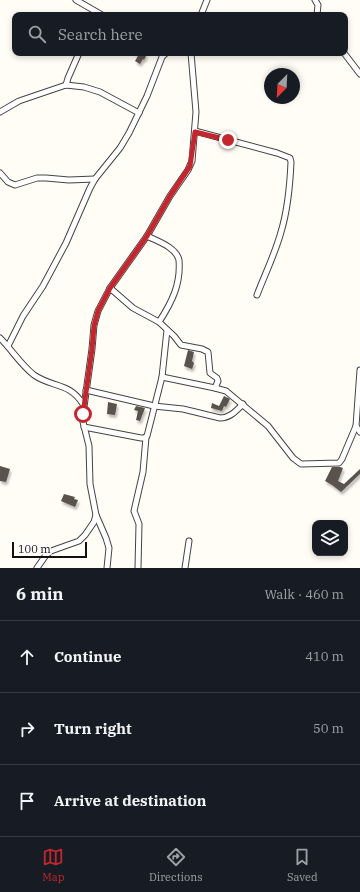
<!DOCTYPE html>
<html lang="en">
<head>
<meta charset="utf-8">
<style>
	body { margin:0; font-family:"IBM Plex Serif",serif; background:#242831; color:#f1f3f6 }
	.controls { position:absolute; right:12px; bottom:12px; display:grid; overflow:hidden; border-radius:8px; box-shadow:0 2px 6px #0003 }
	.controls button { width:36px; height:36px; display:grid; place-items:center; padding:0; border:0; border-bottom:1px solid #363941; background:#171b24; color:#f1f3f6; font:20px sans-serif }
	.compass { position:absolute; left:264px; top:68px; width:36px; height:36px; border-radius:50%; background:#171b24; box-shadow:0 2px 6px #0003; rotate:204deg }
	.scale { position:absolute; left:12px; bottom:10px; width:75px; box-sizing:border-box; padding-left:4px; border:2px solid #111; border-top:0; font-size:11px; line-height:14px; white-space:nowrap; color:#111; -webkit-text-stroke:3px #fff; paint-order:stroke }
	.stop { position:absolute; width:12px; height:12px; margin:-9px; border:3px solid #c4262e; border-radius:50%; background:#fff }
	.stop.end { background:#c4262e; border-color:#fff; box-shadow:0 1px 4px #0008 }
	.list { margin:0; padding:0; list-style:none }
	h2 { display:flex; justify-content:space-between; align-items:center; height:52px; margin:0; padding:0 16px; font-size:17px }
	h2 small { font-size:13px; font-weight:400; color:#9ea1a6 }
	.list li { display:grid; grid-template-columns:26px 1fr auto; gap:12px; align-items:center; box-sizing:border-box; height:72px; padding:0 16px; border-top:1px solid #363941 }
	.list b { display:block; font-size:15px; white-space:nowrap }
	.list em { font-size:13px; font-style:normal; color:#9ea1a6 }
	.icon { flex:none; width:22px; height:22px; fill:none; stroke:currentColor; stroke-width:2; stroke-linecap:round; stroke-linejoin:round }
	.map { position:relative; flex:none; width:360px; height:568px; overflow:hidden }
	.search { position:absolute; background:#171b24; box-shadow:0 2px 6px #0003; left:12px; right:12px; top:12px; height:44px; display:flex; align-items:center; gap:10px; box-sizing:border-box; padding:0 14px; border-radius:8px; color:#9ea1a6; font-size:15px }
	.sheet { height:268px; background:#171b24 }
	nav { display:flex; justify-content:space-around; align-items:center; box-sizing:border-box; height:56px; border-top:1px solid #363941; background:#171b24; font-size:11px; color:#9ea1a6 }
	nav a { display:grid; justify-items:center; gap:2px }
	nav .on { color:#c4262e }
	.map>svg:first-child { display:block }
</style>
</head>
<body>
<div class="map">
<svg width="360" height="568" viewBox="0 0 360 568">
	<defs>
		<filter id="shadow"><feDropShadow dx="1.5" dy="3" stdDeviation="1" flood-color="#0004"/></filter>
	</defs>
	<rect width="100%" height="100%" fill="#fffdf5"/>
	<g fill="#5a524d" filter="url(#shadow)">
		<path d="M134,53H146L145,56H146L144,60L143,59L140,64L135,61L138,56Z"/>
		<path d="M188,350L194,352L192,361L194,363L192,369L184,366Z"/>
		<path d="M224,396L230,399L226,407L224,406L222,411L211,408L212,403L219,406Z"/>
		<path d="M108,402L117,404L115,415L107,414Z"/>
		<path d="M136,406L145,408L140,421L136,420L138,411L134,410Z"/>
		<path d="M0,466L10,469L6,482L0,481Z"/>
		<path d="M332,467H340L343,468L338,481L344,484L360,469V474L341,492L332,485L325,481Z"/>
		<path d="M64,494L75,497L74,499L78,500L75,507L61,501Z"/>
	</g>
	<g fill="none" stroke-linecap="round" stroke-linejoin="round">
		<g stroke="#444" stroke-width="7">
			<g id="minor">
				<path d="M76,0L102,15"/>
				<path d="M315,0L318,5L317,15"/>
				<path d="M201,15L207,0"/>
				<path d="M344,53L360,74"/>
				<path d="M66,85L68,78L79,53"/>
				<path d="M0,112L19,101L66,85L84,87L100,92L139,113"/>
				<path d="M195,131L277,153L290,158L291,162C290,185 288,209 281,232C275,254 265,274 257,295"/>
				<path d="M0,173L8,182L15,185L37,178H46L69,180L95,179"/>
				<path d="M147,236C157,241 176,247 179,260C181,284 172,302 159,322"/>
				<path d="M110,288L133,308L159,322L174,336L181,345L202,349L208,352L210,373L217,378L218,381L215,388"/>
				<path d="M0,338C12,350 21,365 34,375C53,388 69,382 83,404"/>
				<path d="M8,346L23,316L43,286L66,243L90,188L95,179L120,148L129,133L147,96L162,57L166,53"/>
				<path d="M360,370L356,426L360,432"/>
				<path d="M162,377L215,388L226,391L268,426L293,458L301,464L339,463L342,459L356,426"/>
				<path d="M86,390L154,406L183,409L220,418C230,418 236,411 243,404"/>
				<path d="M84,427L141,438H144L147,436L162,377L167,330"/>
				<path d="M96,515L106,538L109,548L107,568"/>
				<path d="M37,568L46,555L51,551L79,541L85,535L94,522L96,515L90,484L89,446L83,422V414L92,349L94,325L98,311L110,288L147,236L170,196L188,170L192,161L196,112L191,53"/>
				<path d="M138,568L139,524L134,511L143,472L146,437"/>
				<path d="M185,568L189,541"/>
			</g>
		</g>
		<use href="#minor" stroke="#fff" stroke-width="5"/>
	</g>
	<g fill="none" stroke-linecap="round" stroke-linejoin="round">
		<path stroke="#c4262e" stroke-width="5" d="M83,414L92,349L94,326L98,311L110,288L147,236L170,196L190,166L195,132L228,140"/>
	</g>
</svg>
<div class="controls">
<button><svg class="icon" aria-label="layers" viewBox="0 0 24 24"><path d="M12 4l9 5-9 5-9-5zM3 14l9 5 9-5"/></svg></button>
</div>
<svg class="compass" viewBox="-18 -18 36 36"><path d="M0-13l5 13h-10z" fill="#e53935"/><path d="M0 13l5-13h-10z" fill="#9ea1a6"/></svg>
<div class="scale">100 m</div>
<div class="stop" style="left:83px;top:414px"></div>
<div class="stop end" style="left:228px;top:140px"></div>
<div class="search"><svg class="icon" aria-label="search" viewBox="0 0 24 24"><circle cx="10" cy="10" r="6"/><path d="M15 15l6 6"/></svg>Search here</div>
</div>
<section class="sheet">
<h2>6 min<small>Walk · 460 m</small></h2>
<ul class="list">
<li><svg class="icon" aria-label="ahead" viewBox="0 0 24 24"><path d="M12 20V5M6 11l6-6 6 6"/></svg><div><b>Continue</b></div><em>410 m</em></li>
<li><svg class="icon" aria-label="right" viewBox="0 0 24 24"><path d="M7 20v-9h11M14 6l5 5-5 5"/></svg><div><b>Turn right</b></div><em>50 m</em></li>
<li><svg class="icon" aria-label="arrive" viewBox="0 0 24 24"><path d="M6 21V4h12l-3 4 3 4H6"/></svg><div><b>Arrive at destination</b></div></li>
</ul>
</section>
<nav>
<a class="on"><svg class="icon" aria-label="map" viewBox="0 0 24 24"><path d="M3 6l6-2 6 2 6-2v14l-6 2-6-2-6 2zM9 4v14M15 6v14"/></svg>Map</a>
<a><svg class="icon" aria-label="directions" viewBox="0 0 24 24"><path d="M12 3l9 9-9 9-9-9zM9 14v-3h6M13 9l2 2-2 2"/></svg>Directions</a>
<a><svg class="icon" aria-label="saved" viewBox="0 0 24 24"><path d="M7 4h10v16l-5-4-5 4z"/></svg>Saved</a>
</nav>
</body>
</html>
